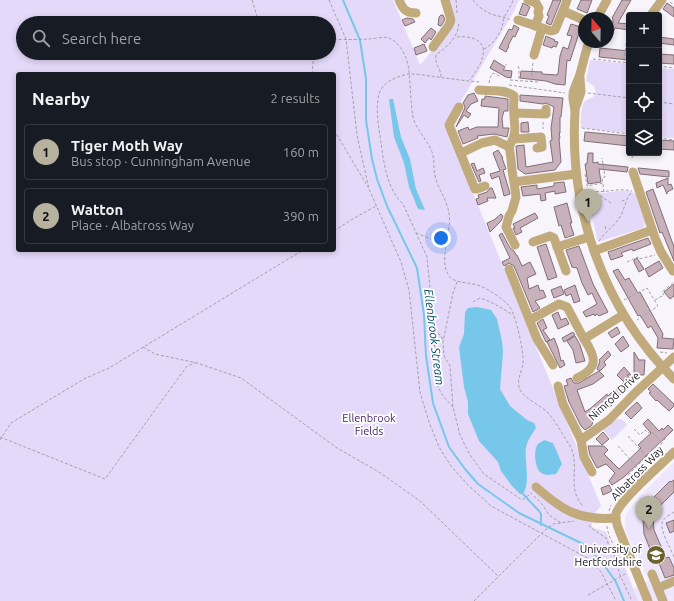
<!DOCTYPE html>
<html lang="en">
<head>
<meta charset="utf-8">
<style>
	body { margin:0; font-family:Ubuntu,sans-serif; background:#242831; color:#f1f3f6 }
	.controls { position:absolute; right:12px; top:12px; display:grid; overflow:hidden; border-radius:4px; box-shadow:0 2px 6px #0003 }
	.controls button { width:36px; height:36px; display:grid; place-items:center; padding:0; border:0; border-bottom:1px solid #363941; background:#171b24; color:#f1f3f6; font:20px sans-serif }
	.compass { position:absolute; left:578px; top:12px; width:36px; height:36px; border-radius:50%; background:#171b24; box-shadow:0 2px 6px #0003; rotate:340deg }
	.you { position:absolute; left:441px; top:238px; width:14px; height:14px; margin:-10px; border:3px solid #fff; border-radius:50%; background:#1a73e8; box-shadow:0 0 0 6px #1a73e833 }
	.badge { display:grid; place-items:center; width:26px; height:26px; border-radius:50%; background:#b6b29d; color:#111; font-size:13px; font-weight:700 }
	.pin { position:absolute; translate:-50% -33px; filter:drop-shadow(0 1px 2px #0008) }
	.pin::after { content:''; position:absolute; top:21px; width:14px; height:12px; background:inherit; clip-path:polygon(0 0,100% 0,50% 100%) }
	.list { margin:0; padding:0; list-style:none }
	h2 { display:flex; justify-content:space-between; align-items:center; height:52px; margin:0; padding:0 16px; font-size:17px }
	h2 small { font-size:13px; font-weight:400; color:#9ea1a6 }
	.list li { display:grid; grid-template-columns:26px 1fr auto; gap:12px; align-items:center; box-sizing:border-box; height:56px; margin:0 8px 8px; padding:0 8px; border:1px solid #363941; border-radius:4px }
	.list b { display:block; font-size:15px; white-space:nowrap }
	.list p { margin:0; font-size:13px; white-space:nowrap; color:#9ea1a6 }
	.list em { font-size:13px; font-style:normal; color:#9ea1a6 }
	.icon { flex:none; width:22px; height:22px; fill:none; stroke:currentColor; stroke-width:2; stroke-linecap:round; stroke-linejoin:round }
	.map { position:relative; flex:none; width:674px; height:601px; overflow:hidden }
	.search { position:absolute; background:#171b24; box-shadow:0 2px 6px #0003; left:16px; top:16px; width:320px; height:44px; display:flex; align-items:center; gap:10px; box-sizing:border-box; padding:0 14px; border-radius:22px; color:#9ea1a6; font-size:15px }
	.panel { position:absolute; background:#171b24; box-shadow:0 2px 6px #0003; left:16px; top:72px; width:320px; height:180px; border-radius:4px }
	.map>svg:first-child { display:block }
</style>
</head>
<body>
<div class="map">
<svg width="674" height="601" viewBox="0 0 674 601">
	<rect width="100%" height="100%" fill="#f7f4fc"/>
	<path fill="#eee6fc" d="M674,462V601H615L649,580L625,531V522L626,515L631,507L642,494Z"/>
	<g fill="#e5d9f9" fill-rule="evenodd">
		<path d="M0,0H393L420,65L451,28L456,20L454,13L451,12L447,0H519L514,11L446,127L601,506C594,513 592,517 592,527L606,532L612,547L620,555L638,601H0ZM23,23H329V53H23ZM18,74H334V250H18Z"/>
		<path d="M590,60L629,64V133L581,128C581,121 580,106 585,101C590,98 593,99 596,93L594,86L586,81Z"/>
		<path d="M659,68L674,69V138L659,137Z"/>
		<path d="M586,191L595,194L619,191H629L636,194L645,224L643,228L598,242Z"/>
		<path d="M619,419L623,420L627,425L612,440L603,430L614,420Z"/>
	</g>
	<g fill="#77c7ea">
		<path d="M389,99H393L401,137L410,159L416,189L425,210L418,209L409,187L404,163L394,137Z"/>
		<path d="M477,307L491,310L497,319L502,341L503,352L500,389L510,406L527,420L534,423L536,428C532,434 527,441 526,448C524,462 531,481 523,494H520L512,486L501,471L498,462L479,441L468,414V402L464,387L459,347L464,334L465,312L468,308Z"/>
		<path d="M544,440L553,443L562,464L556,474C550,475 545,476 540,472C535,467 533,450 538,444C540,442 542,442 544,440Z"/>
	</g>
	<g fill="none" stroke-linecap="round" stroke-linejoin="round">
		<g stroke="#77c7ea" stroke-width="2">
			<path d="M343,0L360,40L366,79V120L372,159L377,179L387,206L417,268L424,315L426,356L433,403L449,447L465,469L478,484L519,513L583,544L602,562L616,582L624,601"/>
			<path d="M523,494L539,511L541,514V525"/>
		</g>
	</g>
	<g fill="#c8b1ba" stroke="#826e75">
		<path d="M553,0H561L551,25L546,23L549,16L547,15Z"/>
		<path d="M581,0H592L587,13L577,9Z"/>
		<path d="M622,0H631L618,23L629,24V30L615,28L612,35L613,19L612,18Z"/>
		<path d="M523,3L530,7L526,16L519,14Z"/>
		<path d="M667,3L674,8V17L663,9Z"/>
		<path d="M441,15H443L445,20L441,26L438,25L439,17Z"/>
		<path d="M407,18L413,19L415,22L405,26L402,20Z"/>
		<path d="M571,24L581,27L570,61L567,60L565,85L555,84L546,81L520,78L521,71L542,72V74L557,75V74H558L560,56L563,47L568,49L572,36L567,35Z"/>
		<path d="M514,25L519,28L515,37L513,36L508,46H509L506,52L499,48L509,29L512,30Z"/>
		<path d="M431,28L436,32L431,40L429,38L425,43L421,39Z"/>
		<path d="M546,36L555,40L554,41L558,42L556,47L553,46L552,48L543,45Z"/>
		<path d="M659,37L674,39V45L659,43Z"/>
		<path d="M424,44L427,51L416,55L414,48Z"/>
		<path d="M600,48L629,51V60L599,57Z"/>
		<path d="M659,54L674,55V64L659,63Z"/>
		<path d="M494,60L505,67L503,70L512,71L511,78L506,77L490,68Z"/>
		<path d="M474,93L478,101L471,104L466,111L471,114L468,118L464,115L456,127L464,110L465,107L463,103L468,95Z"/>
		<path d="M520,95L563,98L561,117H560V133H559L560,138H559L561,162L555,170L525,174L518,169L516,146L524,145L526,167L553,162L550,141L552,140L551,128L554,107L546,103L543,104L520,101Z"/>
		<path d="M485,96L508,99V111H504L502,118L503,128H509L507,137L494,134L477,136L478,138L463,144L458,131L468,127L469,130L477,127H498L499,108L481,106L482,99H485Z"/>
		<path d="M528,122L529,132H521V123Z"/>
		<path d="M585,132L629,136V146L584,141Z"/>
		<path d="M659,140L674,141V150L659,149Z"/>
		<path d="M498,150L503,158H502L506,169L503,170L509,190L510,194L504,196L499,176L492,179L490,174L500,171L493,153Z"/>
		<path d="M588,153H593V163L598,162V164L628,167L627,172L599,169L601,182L588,184L585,164H587Z"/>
		<path d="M474,163L477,171L483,168L485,173L479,175L481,181L479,182L471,164Z"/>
		<path d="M638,168L669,171V177L640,174Z"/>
		<path d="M668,178V185L671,184L673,189L667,192V194L663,185L657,188L656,183Z"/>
		<path d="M564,182L566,192L555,194V191L545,193L546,200L541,201L540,194L523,196L521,187L537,185V189L554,186V183Z"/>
		<path d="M490,188H492L496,198H487L488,201L478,205L476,199L479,198L478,195L487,192Z"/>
		<path d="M653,189L674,247V261L662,232L660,233L646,192Z"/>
		<path d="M567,203L572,223H570L574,235L565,238L561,225L559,226L554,207Z"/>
		<path d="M535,213L538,218L520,228L522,232L516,235L513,228H515L513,224Z"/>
		<path d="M501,214L503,216L501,221L490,232L487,223L494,220Z"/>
		<path d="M502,233L510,248L514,251L516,255H517L522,266L530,262L536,274L527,278L529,289L538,285L540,291L543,290L546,297L535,301L540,308L533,312L514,266L509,263L504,266L502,262L510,258L499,235Z"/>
		<path d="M648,238L651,244L633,251L632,249L621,253L623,256L611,260L608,252Z"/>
		<path d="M546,244L557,277L548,280L537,247Z"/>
		<path d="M579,246L593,284L608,312L599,316L597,314L595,316L594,314L586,317L583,312L597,304L592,293L588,295L582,283L577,268L572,267L566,250Z"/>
		<path d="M637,258L644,269L639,272L634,262V260Z"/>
		<path d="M659,261L663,268L649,277L645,269Z"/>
		<path d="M618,269L625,280L629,278L638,293L640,292L663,334L662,338L674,339L673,349L657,348L658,338L651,326L648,328L640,315L638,316L613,271Z"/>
		<path d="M674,284V296L670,299L664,292Z"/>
		<path d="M575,285L580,301L574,303L571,294L566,296L564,290Z"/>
		<path d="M561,286L564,294L554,298L551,290Z"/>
		<path d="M558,312L561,320L566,318L569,324L558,329L552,315Z"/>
		<path d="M543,319L547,328L543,330L550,340L546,342L537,323Z"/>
		<path d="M617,327L620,333L612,338L608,333Z"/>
		<path d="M573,332L575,335L564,342L562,338Z"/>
		<path d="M575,336L580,345L585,361L576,363L573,350L567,341Z"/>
		<path d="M623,336L629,346L621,352L615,344Z"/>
		<path d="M554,338L558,348L561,361L563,360L565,365L560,368L547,342Z"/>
		<path d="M608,351L611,355L604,362L606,365L600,371L597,369L600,361L599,360Z"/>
		<path d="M634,352L639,360H645L644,375H635L634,373Z"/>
		<path d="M624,367L631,375H627L633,382L611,404L612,405L607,410L606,409L592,422L593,423L591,426L585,430L581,426L569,402L564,386L568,385L566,380L571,378L574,383H579L599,371L604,376L593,384L577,390L585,412L591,408L607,394L608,396L614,390L615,391L624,382L617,375Z"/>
		<path d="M653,384L674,404V406L669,411L657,400L656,401L649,393L651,392L648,389Z"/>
		<path d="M637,402L642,408L631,419L625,413Z"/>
		<path d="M648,419L659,431L662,428L663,430L668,425L673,430L624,477L612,485L609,481L615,473L606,464L597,468L590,455L588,446H604L608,450L604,454L619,469L641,448L638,445L651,433L643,424Z"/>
		<path d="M603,432L609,439L602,445L596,439Z"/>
		<path d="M674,480V492L659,507L653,518L654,530L666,558L669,557L674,568V575L665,578L659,563L656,559H654L644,534L643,519L645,511L651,500L670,481L671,482Z"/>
		<path d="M609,485L612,491L603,495L601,488Z"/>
		<path d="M674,520V531L670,533L666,523Z"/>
	</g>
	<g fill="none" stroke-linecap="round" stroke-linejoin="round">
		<g stroke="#a3a0a7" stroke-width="1" stroke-dasharray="3 2" stroke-linecap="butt">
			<path d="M252,0L259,23"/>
			<path d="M329,0L346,39L357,135L369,189L401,262L409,290L420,392L429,422L439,447L451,466L468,485L491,506L589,559L601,572L616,601"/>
			<path d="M456,0L457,13"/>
			<path d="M473,0C479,8 488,14 498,16C503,17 506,17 510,20"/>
			<path d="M670,2L674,5"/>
			<path d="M457,37C477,35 490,44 480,64C477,70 473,75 470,80"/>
			<path d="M329,41L331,40C343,39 356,40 368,39C374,39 384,36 389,38C399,42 406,55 408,65C411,82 410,100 413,117C416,130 427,139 432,152C435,160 433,168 435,176C438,189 447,200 449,213C452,230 441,252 446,270C451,285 465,281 477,285C486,287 505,300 510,307C516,316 524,352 523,363C522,371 517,379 519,387C522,398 541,405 548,413C555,420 564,437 570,446C578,461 572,476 575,491C576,497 580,502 583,507"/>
			<path d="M484,49C491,46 500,35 502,27C503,24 503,21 504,18C507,11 511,7 513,0"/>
			<path d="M593,59L629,63"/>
			<path d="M624,61L627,37"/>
			<path d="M518,66L519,68V79"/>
			<path d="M659,66L674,68"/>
			<path d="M312,74L314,53"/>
			<path d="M441,77C441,68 434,64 436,55C447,46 458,39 459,22"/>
			<path d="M510,80L538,82"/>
			<path d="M531,81L533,62"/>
			<path d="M489,83L490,78L493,73L499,76L506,65V64"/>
			<path d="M509,85L565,93"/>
			<path d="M588,93L629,98"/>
			<path d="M659,102L674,104"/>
			<path d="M543,122V129"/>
			<path d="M582,128L629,134"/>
			<path d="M334,130L368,187"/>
			<path d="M659,138L674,140"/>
			<path d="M632,158L633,153"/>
			<path d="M585,174L587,186L603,183L602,178L605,177L602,158"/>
			<path d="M603,184L604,192"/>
			<path d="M586,190C603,195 615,187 632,191"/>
			<path d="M596,193L611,203"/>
			<path d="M622,200L623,201L626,199"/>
			<path d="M605,226L606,231"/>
			<path d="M334,231L351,220L376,206"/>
			<path d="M416,233L441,243L445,247"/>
			<path d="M599,241C605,232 614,226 620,217C625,209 625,199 632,192"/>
			<path d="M627,262L638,257L639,259L655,255"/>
			<path d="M457,282L453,293L443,342L444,356L450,366L453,407L460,435L470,455L484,474L522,500L532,493"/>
			<path d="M624,300L647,288L658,306L637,320"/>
			<path d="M655,300L664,295L662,292L674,282"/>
			<path d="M473,302L480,298C492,302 502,308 513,315"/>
			<path d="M434,330L441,336L443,341"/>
			<path d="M143,347L155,354L197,363L241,378L337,448L379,472L420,501L498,576"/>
			<path d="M660,352L667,353"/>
			<path d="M453,407L443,396L438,387L435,372L434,330L427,257L403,204C387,189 384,164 381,143C379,128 375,109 379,94C382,82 399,75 410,74C419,74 429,76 438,77C452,79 466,81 480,82"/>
			<path d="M634,429L640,435L645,430L648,433L651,431L661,442"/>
			<path d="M628,436L646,456"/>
			<path d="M0,437L105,479L187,366L195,363"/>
			<path d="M0,440L11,423L84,379L109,368L303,250"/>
			<path d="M618,446L636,466"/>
			<path d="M628,475L647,456C656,454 662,442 668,435"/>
			<path d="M534,496L542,504L549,515L561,523"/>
			<path d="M609,511L611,505"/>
			<path d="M674,512C670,515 664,517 662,523C660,531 671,549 674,557"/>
			<path d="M589,525L591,528L606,538L610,548L614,555L620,575L632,601"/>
			<path d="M607,526C608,536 613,545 619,552"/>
			<path d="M588,595L627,573"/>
			<path d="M474,601L544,531L553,524L574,521"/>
		</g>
		<g stroke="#c1aa7b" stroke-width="9">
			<path d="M399,0C403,9 405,13 416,13"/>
			<path d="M528,0L536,3L539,8L538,12L539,16L535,26"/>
			<path d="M563,11L567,0"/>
			<path d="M651,15L662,0"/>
			<path d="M597,18L607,0"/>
			<path d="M518,20L551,31L555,30L563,11L584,20"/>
			<path d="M589,42C585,53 583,64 580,74C578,81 574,87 573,94C572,100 575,106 575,112C569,211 604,309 674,379"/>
			<path d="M433,47L449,25L451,20L445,0"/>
			<path d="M534,55L542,28"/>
			<path d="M479,90C489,91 506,89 514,96C514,102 513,107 514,113C514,129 518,130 509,147"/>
			<path d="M459,107L449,125L475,189H477L485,186"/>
			<path d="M575,109L581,92L580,77"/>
			<path d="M514,113L546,114V109"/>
			<path d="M514,139L541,137L542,147L537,148"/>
			<path d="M461,153L482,143L495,140L509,147C512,159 511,170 514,182L576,174"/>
			<path d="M633,172L655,238L661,252L673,271"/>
			<path d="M514,182L516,197L512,211L509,216L506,227L515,245"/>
			<path d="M533,242L550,236L554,238L566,271"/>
			<path d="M557,247L589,237"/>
			<path d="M594,251L652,230"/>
			<path d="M509,269L537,339L553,365"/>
			<path d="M530,320L559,304L567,307L584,339L623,315"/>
			<path d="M577,378C599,368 596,357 584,339"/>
			<path d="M558,386L563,404L581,440L584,457L592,472"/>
			<path d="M581,440L609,420L636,392L674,357"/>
			<path d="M536,487C562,510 579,521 616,518"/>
			<path d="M652,574L663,601"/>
			<path d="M658,588L674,581"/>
			<path d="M648,601L619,530C617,525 615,520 616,514C619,500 662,464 674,452"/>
		</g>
	</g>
	<defs>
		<g id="university-disc" transform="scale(1)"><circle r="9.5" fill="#6d6330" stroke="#fff"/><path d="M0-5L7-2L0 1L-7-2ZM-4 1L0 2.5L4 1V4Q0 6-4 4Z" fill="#fff"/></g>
	</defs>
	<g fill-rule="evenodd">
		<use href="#university-disc" x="656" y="555"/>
	</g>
	<g text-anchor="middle" stroke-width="3.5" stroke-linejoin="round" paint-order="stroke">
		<g font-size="11" fill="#18151c" stroke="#fff">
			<text transform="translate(614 396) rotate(-43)" y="4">Nimrod Drive</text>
			<text transform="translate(637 473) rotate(-46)" y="4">Albatross Way</text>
		</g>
		<g font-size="11" fill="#46226b" stroke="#fff">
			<text x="369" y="422">Ellenbrook<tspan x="369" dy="13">Fields</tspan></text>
		</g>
		<g font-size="11" fill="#18151c" stroke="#fff" text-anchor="end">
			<text x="642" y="553">University of<tspan x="642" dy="13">Hertfordshire</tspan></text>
		</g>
		<g font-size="12" font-style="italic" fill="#014a62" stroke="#fff">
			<text transform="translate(434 337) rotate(83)" y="4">Ellenbrook Stream</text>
		</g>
	</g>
</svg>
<div class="controls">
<button>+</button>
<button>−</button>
<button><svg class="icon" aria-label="locate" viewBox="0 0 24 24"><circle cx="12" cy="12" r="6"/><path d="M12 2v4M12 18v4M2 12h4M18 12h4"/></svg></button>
<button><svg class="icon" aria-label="layers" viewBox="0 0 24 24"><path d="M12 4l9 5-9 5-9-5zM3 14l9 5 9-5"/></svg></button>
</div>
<svg class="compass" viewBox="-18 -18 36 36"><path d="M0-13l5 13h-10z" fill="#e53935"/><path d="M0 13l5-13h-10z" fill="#9ea1a6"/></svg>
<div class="you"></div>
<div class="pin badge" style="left:588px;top:222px">1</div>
<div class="pin badge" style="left:649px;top:529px">2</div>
<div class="search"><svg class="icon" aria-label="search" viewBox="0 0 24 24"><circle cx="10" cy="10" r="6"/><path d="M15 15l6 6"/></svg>Search here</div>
<section class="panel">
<h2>Nearby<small>2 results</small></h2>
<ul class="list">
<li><span class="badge">1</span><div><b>Tiger Moth Way</b><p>Bus stop · Cunningham Avenue</p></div><em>160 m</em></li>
<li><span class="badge">2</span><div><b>Watton</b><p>Place · Albatross Way</p></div><em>390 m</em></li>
</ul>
</section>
</div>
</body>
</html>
